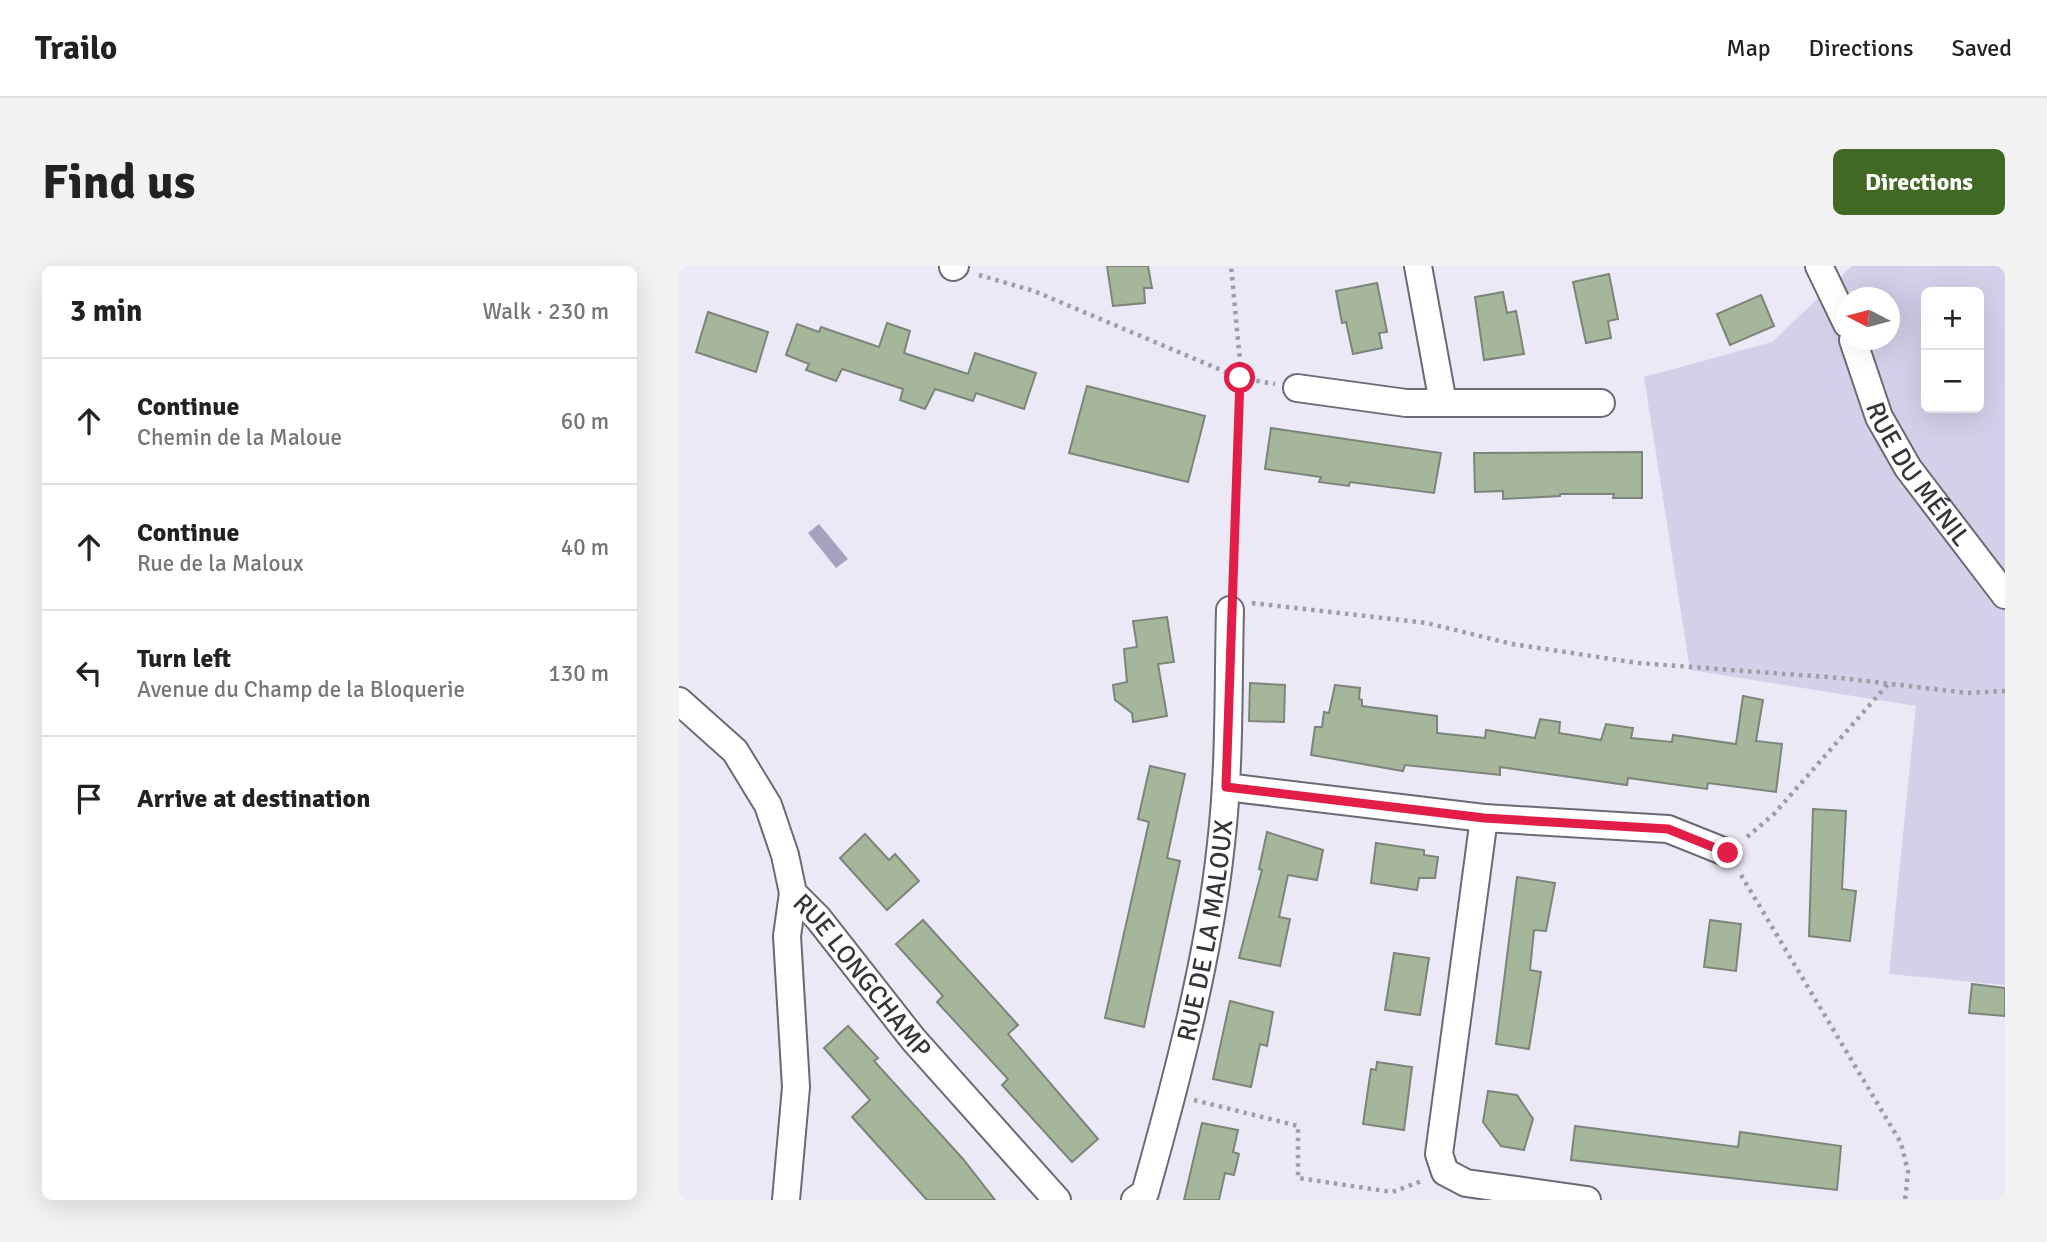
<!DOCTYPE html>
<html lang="en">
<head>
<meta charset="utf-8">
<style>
	body { margin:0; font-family:Signika,sans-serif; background:#f2f2f2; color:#222 }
	.controls { position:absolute; right:21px; top:21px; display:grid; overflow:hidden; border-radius:10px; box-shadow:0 7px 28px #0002 }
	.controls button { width:63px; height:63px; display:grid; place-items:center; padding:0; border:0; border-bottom:2px solid #e0e0e0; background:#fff; color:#222; font:35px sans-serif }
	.compass { position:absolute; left:1158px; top:21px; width:63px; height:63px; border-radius:50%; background:#fff; box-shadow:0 7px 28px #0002; rotate:276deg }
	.stop { position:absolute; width:21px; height:21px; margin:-16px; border:5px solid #e11d48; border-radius:50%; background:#fff }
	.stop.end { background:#e11d48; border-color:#fff; box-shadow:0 2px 7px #0008 }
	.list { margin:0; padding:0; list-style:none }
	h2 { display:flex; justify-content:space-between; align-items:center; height:91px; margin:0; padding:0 28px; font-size:30px }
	h2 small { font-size:23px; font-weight:400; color:#767676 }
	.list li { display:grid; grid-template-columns:46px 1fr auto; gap:21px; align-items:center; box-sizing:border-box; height:126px; padding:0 28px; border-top:2px solid #e0e0e0 }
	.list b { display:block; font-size:26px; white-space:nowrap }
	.list p { margin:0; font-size:23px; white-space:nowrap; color:#767676 }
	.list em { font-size:23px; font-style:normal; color:#767676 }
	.icon { flex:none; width:38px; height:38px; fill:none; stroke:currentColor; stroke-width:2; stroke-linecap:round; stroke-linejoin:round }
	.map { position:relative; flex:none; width:1326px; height:934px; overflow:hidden; border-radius:10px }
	header { display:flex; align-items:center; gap:42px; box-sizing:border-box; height:98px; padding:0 35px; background:#fff; border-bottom:2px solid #e0e0e0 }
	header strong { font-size:33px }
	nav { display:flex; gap:38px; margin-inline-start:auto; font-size:24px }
	.intro { display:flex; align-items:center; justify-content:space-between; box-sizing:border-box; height:168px; padding:0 42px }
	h1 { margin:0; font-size:49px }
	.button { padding:18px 32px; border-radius:10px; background:#426923; color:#fff; font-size:24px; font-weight:700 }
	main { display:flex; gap:42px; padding:0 42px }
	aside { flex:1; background:#fff; border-radius:10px; box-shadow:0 7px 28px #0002 }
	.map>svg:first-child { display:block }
</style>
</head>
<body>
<header>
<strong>Trailo</strong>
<nav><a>Map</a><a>Directions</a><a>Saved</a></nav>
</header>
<div class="intro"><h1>Find us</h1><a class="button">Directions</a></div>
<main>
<aside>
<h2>3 min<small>Walk · 230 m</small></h2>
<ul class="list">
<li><svg class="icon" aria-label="ahead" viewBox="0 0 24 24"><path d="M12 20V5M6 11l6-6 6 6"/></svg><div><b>Continue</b><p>Chemin de la Maloue</p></div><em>60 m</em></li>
<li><svg class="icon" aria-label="ahead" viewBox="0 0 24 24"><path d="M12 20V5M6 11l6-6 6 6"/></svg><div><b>Continue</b><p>Rue de la Maloux</p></div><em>40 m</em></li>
<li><svg class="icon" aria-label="left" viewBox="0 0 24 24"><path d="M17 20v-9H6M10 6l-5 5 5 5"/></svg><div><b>Turn left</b><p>Avenue du Champ de la Bloquerie</p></div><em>130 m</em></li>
<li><svg class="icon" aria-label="arrive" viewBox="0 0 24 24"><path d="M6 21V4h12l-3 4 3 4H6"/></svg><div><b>Arrive at destination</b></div></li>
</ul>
</aside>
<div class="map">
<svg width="1326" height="934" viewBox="0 0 1326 934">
	<rect width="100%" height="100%" fill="#eae9f5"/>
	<path fill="#d3d1ea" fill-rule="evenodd" d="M1173,0H1326V719L1210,708L1237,440L1011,404L965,111L1093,76ZM1247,26H1300V142H1247ZM1168,32H1210V74H1168Z"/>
	<path fill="#a5a1bf" d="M140,258L169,293L157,302L129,267Z"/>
	<g fill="#a5b69a" stroke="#7d847a" stroke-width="2">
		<path d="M428,0H469L473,22H465L466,37L434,40Z"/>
		<path d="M930,8L939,53L929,55L932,72L907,77L894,16Z"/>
		<path d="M698,17L708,66L700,67L703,82L674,88L667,56L663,57L657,25Z"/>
		<path d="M824,26L828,47L837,45L845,88L805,94L796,31Z"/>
		<path d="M1082,29L1095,60L1051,79L1038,48Z"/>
		<path d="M29,46L89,66L77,106L17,86Z"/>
		<path d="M208,57L231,65L225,87L289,108L296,87L357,107L345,143L297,127L294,135L256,123L246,143L221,134L224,123L163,103L157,115L127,104L130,98L107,89L118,58L140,66L142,61L200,81Z"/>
		<path d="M408,120L526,150L509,216L390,187Z"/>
		<path d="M592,162L762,187L755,227L671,216L670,220L640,216L642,211L586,203Z"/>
		<path d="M963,186V232H934L935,228H881V230L824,233V225L796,226L795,187Z"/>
		<path d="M488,351L495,396L479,398L488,450L454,456L453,447L436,434L434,419L448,416L445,383L458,381L454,355Z"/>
		<path d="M571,417L606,419L605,456L570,455Z"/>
		<path d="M656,419L681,422L680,433L683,434V440L758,450V467L806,472L807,464L856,472L861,453L881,456L880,467L922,474L927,458L954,462L952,472L993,476L994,469L1057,478L1064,430L1084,434L1077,475L1103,478L1097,526L1029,517L1028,523L949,512L948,519L821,501V509L726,499L724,505L632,489L636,461H643L645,446L650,447Z"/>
		<path d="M471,500L506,508L488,592L501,595L465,761L426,752L470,556L459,553Z"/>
		<path d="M1134,543L1167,545L1163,623L1177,625L1171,675L1130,670Z"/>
		<path d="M588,566L644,584L638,614L609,609L600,651L611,653L601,700L560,692L583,604L580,603Z"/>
		<path d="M186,568L210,594L216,588L240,615L208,644L161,592Z"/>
		<path d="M697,577L745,584V589L759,591L756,612H740L738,624L692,617Z"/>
		<path d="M838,611L876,617L867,665L855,664L851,704L862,706L850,783L817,778Z"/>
		<path d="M244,654L339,759L329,768L419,873L393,896L323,819L329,813L258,736L264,730L217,678Z"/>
		<path d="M1031,654L1062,658L1057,705L1025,701Z"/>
		<path d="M715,687L750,692L741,749L706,744Z"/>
		<path d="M1293,718L1326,722V750L1290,747Z"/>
		<path d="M551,735L594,746L588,780L581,778L572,821L534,813Z"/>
		<path d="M169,760L199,792L195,795L284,893L316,934H248L173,851L191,834L145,782Z"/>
		<path d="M698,796L733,801L725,864L684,858L692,803L697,804Z"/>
		<path d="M809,825L838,829L854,853L845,884L822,880L804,856Z"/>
		<path d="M523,857L559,864L554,886L560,888L555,909L546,907L540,934H505Z"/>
		<path d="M896,860L1059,881L1061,866L1162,880L1158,924L892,894Z"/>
	</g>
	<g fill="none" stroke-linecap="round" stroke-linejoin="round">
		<g stroke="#6a6974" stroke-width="30">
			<g id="minor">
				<path d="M739,0L764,137"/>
				<path d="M1140,0L1168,58"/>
				<path d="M274,1L276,0"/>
				<path id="s1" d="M1174,74L1200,151L1229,202L1326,329"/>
				<path d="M618,122L727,137H922"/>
				<path id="s2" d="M0,435L56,485L89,539L106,589L114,627L139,652L234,773L378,934"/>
				<path d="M547,521L805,552L989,563L1049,587"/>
				<path d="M805,552L760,888L766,906L787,917L908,934"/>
				<path d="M107,934L117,821L108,670L114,627"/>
				<path id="s3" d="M456,934L466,927C497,817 530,692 542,578C551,501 549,422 551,344"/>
			</g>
		</g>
		<g stroke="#9f9ea7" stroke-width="4.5" stroke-dasharray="3.5 5" stroke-linecap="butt">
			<path d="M300,9L355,25L561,112L596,118"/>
			<path d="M552,320L561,95L552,0"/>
			<path d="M573,337L748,357L833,378L959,397L1162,412L1288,427L1326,425"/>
			<path d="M1068,571L1095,548L1209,418"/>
			<path d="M1062,609L1222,877L1229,906L1226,934"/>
			<path d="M515,834L619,860V912L713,926L743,915"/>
		</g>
		<use href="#minor" stroke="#fff" stroke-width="26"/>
	</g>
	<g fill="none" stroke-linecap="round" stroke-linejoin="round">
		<path stroke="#e11d48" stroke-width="9" d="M561,112L547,521L805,552L989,563L1049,587"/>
	</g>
	<g text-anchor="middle" stroke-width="7" stroke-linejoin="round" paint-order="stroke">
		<g font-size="26" fill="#353439" stroke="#f7f7fe">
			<text dy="9" stroke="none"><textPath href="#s1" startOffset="150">RUE DU MÉNIL</textPath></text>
			<text dy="9" stroke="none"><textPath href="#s3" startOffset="282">RUE DE LA MALOUX</textPath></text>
			<text dy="9" stroke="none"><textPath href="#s2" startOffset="338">RUE LONGCHAMP</textPath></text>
		</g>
	</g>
</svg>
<div class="controls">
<button>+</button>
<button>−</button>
</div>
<svg class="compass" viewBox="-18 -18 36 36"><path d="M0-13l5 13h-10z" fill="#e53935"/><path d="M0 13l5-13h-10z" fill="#767676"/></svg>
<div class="stop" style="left:561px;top:112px"></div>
<div class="stop end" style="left:1049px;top:587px"></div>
</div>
</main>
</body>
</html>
